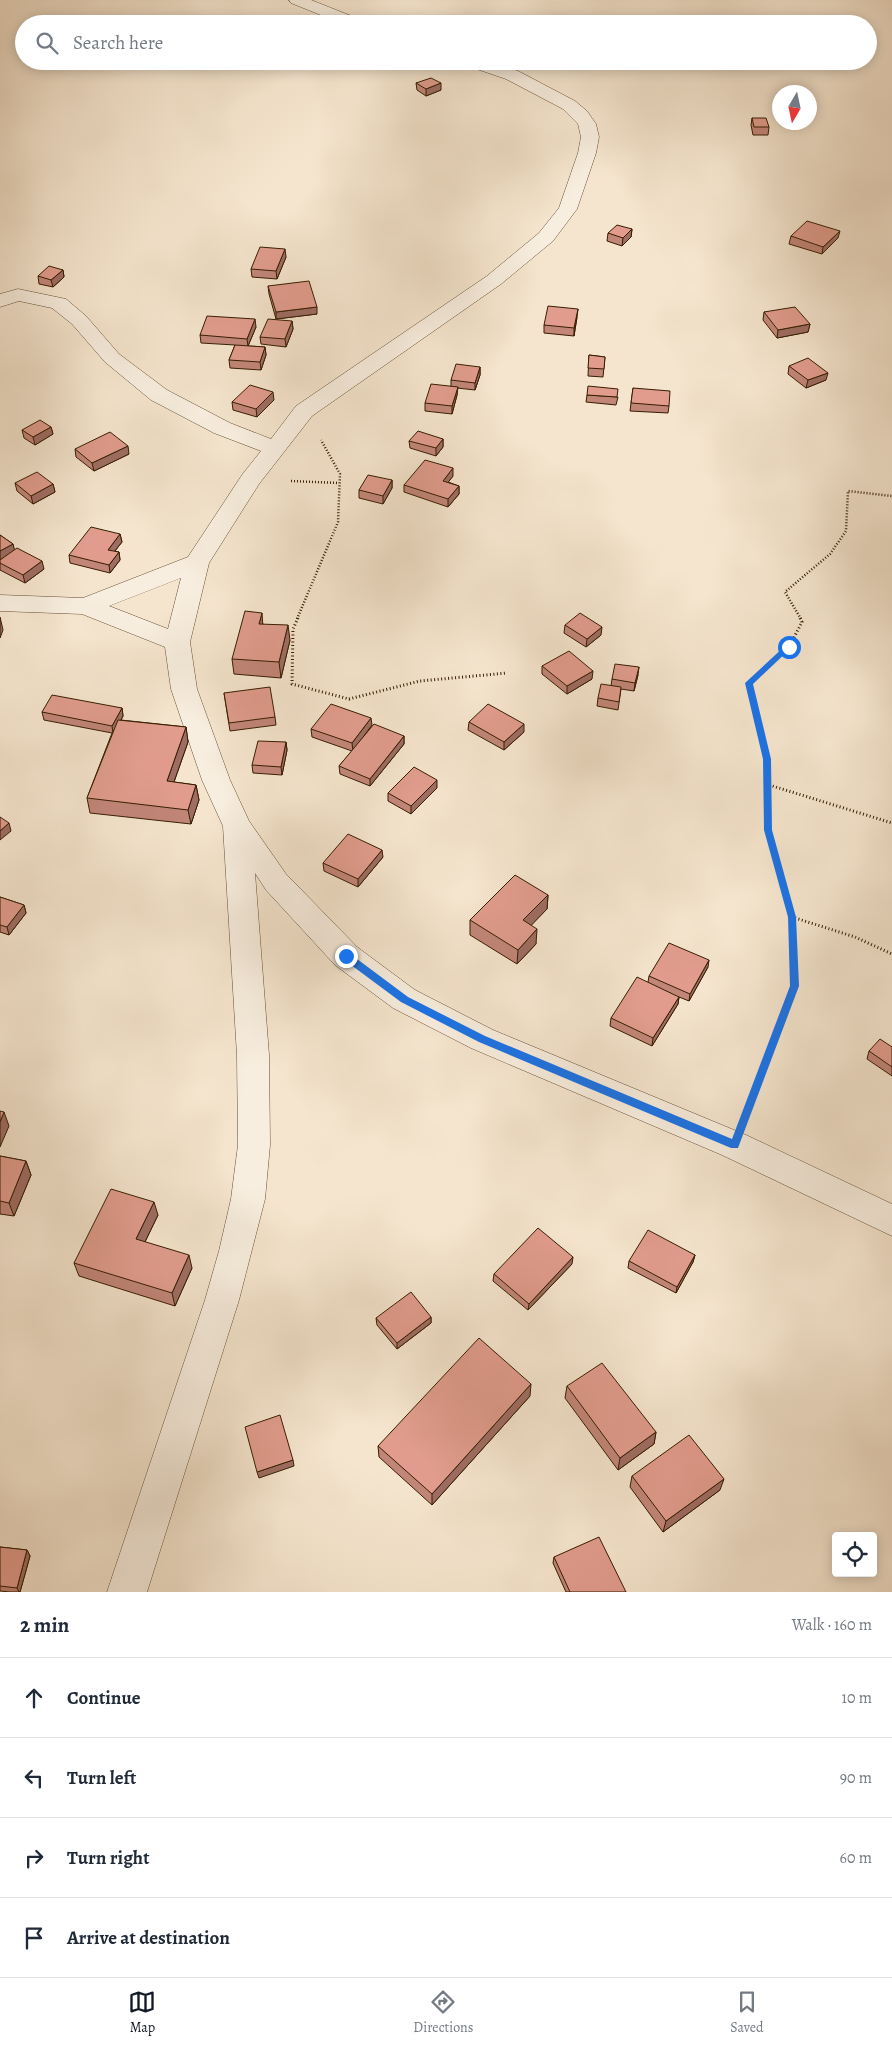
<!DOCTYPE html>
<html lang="en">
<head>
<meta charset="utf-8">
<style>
	body { margin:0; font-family:Alegreya,serif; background:#f6f6f7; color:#1f2937 }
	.controls { position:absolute; right:15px; bottom:15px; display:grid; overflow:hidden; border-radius:5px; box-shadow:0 2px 12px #0003 }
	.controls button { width:45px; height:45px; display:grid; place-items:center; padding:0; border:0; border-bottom:1px solid #e0e1e3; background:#fff; color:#1f2937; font:25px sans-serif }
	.compass { position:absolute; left:772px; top:85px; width:45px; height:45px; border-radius:50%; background:#fff; box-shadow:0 2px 12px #0003; rotate:189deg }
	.stop { position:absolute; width:15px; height:15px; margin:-11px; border:4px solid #1a73e8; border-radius:50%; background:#fff }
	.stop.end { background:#1a73e8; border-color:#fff; box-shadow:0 1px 5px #0008 }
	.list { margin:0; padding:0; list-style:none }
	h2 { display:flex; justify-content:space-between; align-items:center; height:65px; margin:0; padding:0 20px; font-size:21px }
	h2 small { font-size:16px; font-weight:400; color:#747a83 }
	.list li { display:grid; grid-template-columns:32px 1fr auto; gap:15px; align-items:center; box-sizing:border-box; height:80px; padding:0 20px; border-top:1px solid #e0e1e3 }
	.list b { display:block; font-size:19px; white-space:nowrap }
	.list em { font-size:16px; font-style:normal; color:#747a83 }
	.icon { flex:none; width:28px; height:28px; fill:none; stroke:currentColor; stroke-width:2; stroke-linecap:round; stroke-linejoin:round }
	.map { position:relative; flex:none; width:892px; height:1592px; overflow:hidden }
	.search { position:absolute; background:#fff; box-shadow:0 2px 12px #0003; left:15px; right:15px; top:15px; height:55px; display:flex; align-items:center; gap:12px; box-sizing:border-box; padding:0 18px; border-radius:28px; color:#747a83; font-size:19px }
	.sheet { height:385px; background:#fff }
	nav { display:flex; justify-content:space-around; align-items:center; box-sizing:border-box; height:70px; border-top:1px solid #e0e1e3; background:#fff; font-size:14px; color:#747a83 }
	nav a { display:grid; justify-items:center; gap:2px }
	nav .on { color:#111827 }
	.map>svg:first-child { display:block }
</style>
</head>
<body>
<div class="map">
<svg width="892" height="1592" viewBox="0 0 892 1592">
	<rect width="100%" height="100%" fill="#f5e5ce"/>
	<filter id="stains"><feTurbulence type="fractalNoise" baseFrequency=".004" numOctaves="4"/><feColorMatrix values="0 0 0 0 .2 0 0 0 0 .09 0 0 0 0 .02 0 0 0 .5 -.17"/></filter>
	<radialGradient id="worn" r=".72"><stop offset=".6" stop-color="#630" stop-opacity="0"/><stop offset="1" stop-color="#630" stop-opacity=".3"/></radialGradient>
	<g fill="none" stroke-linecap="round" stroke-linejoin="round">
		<g stroke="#664f34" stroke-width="1">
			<g id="minor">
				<path d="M289,0H311L364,21L366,24H343L291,3Z"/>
				<path d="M463,61H488L518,71L575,101L587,111L596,124L599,137L596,153L577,209L553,241L501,284L312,416L259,484L209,563L190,642L197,689L230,780L249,821L286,874L357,947L415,990L493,1030L746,1135L892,1204V1236L722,1155L471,1048L393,1008L335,965L266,890L255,873L269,1055L270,1145L265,1199L239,1300L147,1592H107L205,1300L219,1251L231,1199L238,1145L237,1055L223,826L202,780L171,689L165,647L82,614L0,611V595L83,598L188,557L242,475L261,451L214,433L151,400L105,362L72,324L52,308L19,301L0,307V294L18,289L66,299L86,316L119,354L167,390L230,423L271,439L296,406L487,276L539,233L559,208L578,153L581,137L578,124L563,109L506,79L465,65ZM181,578L168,629L109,606Z"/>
			</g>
		</g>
		<g stroke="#361d00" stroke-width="2.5" stroke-dasharray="1 2" stroke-linecap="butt">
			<path d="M291,481L339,483"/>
			<path d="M297,619L338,522L340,474L321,440"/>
			<path d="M801,619L785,592L830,554L846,531L848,491L892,496"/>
		</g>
		<g stroke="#361d00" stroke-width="3" stroke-dasharray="1 2.5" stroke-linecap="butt">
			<path d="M298,618L293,629L292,684L349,699L420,681L507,673"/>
			<path d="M800,618L802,622L789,647L749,683L767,759L768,829L792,917L855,937L892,954"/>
			<path d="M766,784L892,823"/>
			<path d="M770,1051L795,986L792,917"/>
		</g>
		<path stroke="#361d00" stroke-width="4" stroke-dasharray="2 3" stroke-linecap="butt" d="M748,1110L771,1050"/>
		<use href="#minor" fill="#f8eedf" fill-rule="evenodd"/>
	</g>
	<g fill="#c28679" stroke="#361d00">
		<path d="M416,83L441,90L426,96L417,90Z"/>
		<path d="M752,118L769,127L768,135H753L751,125Z"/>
		<path d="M632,229L631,237L622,246L607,241L608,233Z"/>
		<path d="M791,236L838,238L822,254L789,244Z"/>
		<path d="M286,257L277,279L252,277L251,269Z"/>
		<path d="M63,270L64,277L53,287L39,284L38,276Z"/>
		<path d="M268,286L317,314L276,319L269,294Z"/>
		<path d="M764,312L810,324L808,332L777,338L763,320Z"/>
		<path d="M577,317L574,336L544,333V325Z"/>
		<path d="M292,321L293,329L286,347L261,344L260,337Z"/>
		<path d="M256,327L248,346L265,347L266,355L261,370L230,368L229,360L235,345L201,343L200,335Z"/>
		<path d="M589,355L605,357L603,377L588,376Z"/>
		<path d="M789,366L826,380L806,388L788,374Z"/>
		<path d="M480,367V375L475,390L457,388V395L452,414L425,411V403L451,386V380Z"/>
		<path d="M633,388L669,406L668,413L630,411Z"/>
		<path d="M587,395L618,397L616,405L586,402Z"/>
		<path d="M274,400L257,417L233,410L232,402Z"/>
		<path d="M51,427L53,434L35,445L24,438L22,430Z"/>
		<path d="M443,439V447L436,456L410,448L409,441Z"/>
		<path d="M75,449L129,454L94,471L76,457Z"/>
		<path d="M453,476L448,482L459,486V494L448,507L404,492V485Z"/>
		<path d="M392,480V488L383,504L359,498V490Z"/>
		<path d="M15,483L53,484L55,492L33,504L17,491Z"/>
		<path d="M120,534L122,542L115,551L119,552L120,560L110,573L70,563L69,555Z"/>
		<path d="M0,535L13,544L14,550L44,569L25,583L0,570Z"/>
		<path d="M263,624L290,640L281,678L234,674L232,659Z"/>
		<path d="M565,625L601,635L586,647L564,633Z"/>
		<path d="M542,666L592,679L567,694L542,674Z"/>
		<path d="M638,675L634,691L621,689L618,710L597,706L598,698L611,686L612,679Z"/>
		<path d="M224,693L275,717L276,725L230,731Z"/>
		<path d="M122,708L123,716L121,720L186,727L188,742L174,782L196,785L199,800L191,824L90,813L87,798L112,733L44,720L42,712Z"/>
		<path d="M469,722L524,732L504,750L468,730Z"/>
		<path d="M372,725L362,739L404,736V744L370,786L340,774L339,766L352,751L312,737L311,729Z"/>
		<path d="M286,742L287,750L282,775L253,773L252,765Z"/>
		<path d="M437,788L411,814L388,801V793Z"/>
		<path d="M383,857L358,887L324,871L323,863Z"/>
		<path d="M548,895L547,909L531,925L536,944L517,964L470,935V920Z"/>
		<path d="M0,897L24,905L26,913L9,935L0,932Z"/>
		<path d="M708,967L689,1001L679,997L678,1004L652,1046L610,1026L611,1018L648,982L649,976Z"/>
		<path d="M892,1047V1076L867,1059L869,1051Z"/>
		<path d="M0,1156L26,1161L31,1175L14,1216L0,1214Z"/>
		<path d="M158,1215L145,1242L192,1268L175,1306L79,1276L74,1263Z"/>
		<path d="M695,1255L693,1262L676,1293L628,1268L629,1261Z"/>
		<path d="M572,1264L528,1310L493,1281L494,1274Z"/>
		<path d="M431,1317V1323L397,1349L377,1325L376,1318Z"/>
		<path d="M567,1386L656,1432L654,1444L618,1470L565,1398Z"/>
		<path d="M530,1396L432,1505L379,1457L378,1446Z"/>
		<path d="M632,1476L720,1490L663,1532L630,1487Z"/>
		<path d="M0,1547L27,1550L30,1556L20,1592H10L0,1591Z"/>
		<path d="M554,1557L626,1592H566L553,1563Z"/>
	</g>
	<g fill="#9e6d63" stroke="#361d00">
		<path d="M441,83V90L426,96V89Z"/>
		<path d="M632,229L631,237L622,246L623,238Z"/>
		<path d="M840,231L838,238L822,254L823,247Z"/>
		<path d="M285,249L286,257L277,279L276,271Z"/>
		<path d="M63,270L64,277L53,287L51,280Z"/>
		<path d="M317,307V314L276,319V312Z"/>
		<path d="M578,309L577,317L574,336V328Z"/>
		<path d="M255,319L256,327L248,346L247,339Z"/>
		<path d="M292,321L293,329L286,347L285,339Z"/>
		<path d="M810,324L808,332L777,338L778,330Z"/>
		<path d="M265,347L266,355L261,370L260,362Z"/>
		<path d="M480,367V375L475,390V383Z"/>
		<path d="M828,373L826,380L806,388L808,380Z"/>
		<path d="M458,387L457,395L452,414V406Z"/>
		<path d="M273,392L274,400L257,417L256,409Z"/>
		<path d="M51,427L53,434L35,445L33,437Z"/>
		<path d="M443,439V447L436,456V448Z"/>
		<path d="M128,446L129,454L94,471L92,463Z"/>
		<path d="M453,468V476L443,489V481Z"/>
		<path d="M392,480V488L383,504V496Z"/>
		<path d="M53,484L55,492L33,504L31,496Z"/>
		<path d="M459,486V494L448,507V499Z"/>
		<path d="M120,534L122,542L110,557L108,550Z"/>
		<path d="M13,544L15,552L0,560V551Z"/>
		<path d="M119,552L120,560L110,573L109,565Z"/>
		<path d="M42,561L44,569L25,583L23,575Z"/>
		<path d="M262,613L263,628L259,624Z"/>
		<path d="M0,617L3,630L0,638Z"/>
		<path d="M288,625L290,640L281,678L279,662Z"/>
		<path d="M602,627L601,635L586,647L587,639Z"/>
		<path d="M639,667L638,675L634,691L635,683Z"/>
		<path d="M593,671L592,679L567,694V686Z"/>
		<path d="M122,708L123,716L113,734L112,726Z"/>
		<path d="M371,718L372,725L353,751L352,743Z"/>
		<path d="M524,724V732L504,750V742Z"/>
		<path d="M186,727L188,742L169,796L167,781Z"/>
		<path d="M404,736V744L370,786V779Z"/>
		<path d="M286,742L287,750L282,775L281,767Z"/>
		<path d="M437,780V788L411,814V806Z"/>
		<path d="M196,785L199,800L191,824L188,810Z"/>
		<path d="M9,823L11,831L0,840V831Z"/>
		<path d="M382,850L383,857L358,887V879Z"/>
		<path d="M548,895L547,909L522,935L523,920Z"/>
		<path d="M24,905L26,913L9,935L7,927Z"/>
		<path d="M537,929L536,944L517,964L518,950Z"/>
		<path d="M709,960L708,967L689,1001L690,994Z"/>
		<path d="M679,997L678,1004L652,1046L653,1038Z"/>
		<path d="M4,1112L9,1126L0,1147V1122Z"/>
		<path d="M26,1161L31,1175L14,1216L9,1203Z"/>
		<path d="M154,1202L158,1215L140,1252L136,1239Z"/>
		<path d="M189,1255L192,1268L175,1306L172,1293Z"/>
		<path d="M695,1255L693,1262L676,1293L677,1287Z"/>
		<path d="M573,1257L572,1264L528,1310L529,1304Z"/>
		<path d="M431,1317V1323L397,1349V1343Z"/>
		<path d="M531,1384L530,1396L432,1505V1494Z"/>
		<path d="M656,1432L654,1444L618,1470L620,1458Z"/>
		<path d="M293,1460L294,1466L259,1478L257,1472Z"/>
		<path d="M724,1479L720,1490L663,1532L666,1521Z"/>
		<path d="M27,1550L30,1556L20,1592H19L17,1588Z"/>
	</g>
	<g fill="#e19c8d" stroke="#361d00">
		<path d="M431,78L441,83L426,89L416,83Z"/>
		<path d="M752,118H766L769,127H754Z"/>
		<path d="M807,221L840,231L823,247L791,236Z"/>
		<path d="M617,225L632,229L623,238L608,233Z"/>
		<path d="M260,247L285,249L276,271L251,269Z"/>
		<path d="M49,266L63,270L51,280L38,276Z"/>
		<path d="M309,281L317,307L276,312L268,286Z"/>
		<path d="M548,306L578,309L574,328L544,325Z"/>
		<path d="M795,307L810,324L778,330L764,312Z"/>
		<path d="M207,316L255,319L247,339L200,335Z"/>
		<path d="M268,319L292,321L285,339L260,337Z"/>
		<path d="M235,345L265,347L260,362L229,360Z"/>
		<path d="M589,355L605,357L604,369L588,368Z"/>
		<path d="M808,358L828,373L808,380L789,366Z"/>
		<path d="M456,364L480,367L475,383L451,380Z"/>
		<path d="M431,384L458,387L452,406L425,403Z"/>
		<path d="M250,385L273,392L256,409L232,402Z"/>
		<path d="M588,386L618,389L617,397L587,395Z"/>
		<path d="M633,388L670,391L669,406L631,403Z"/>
		<path d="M40,420L51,427L33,437L22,430Z"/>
		<path d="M418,431L443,439L436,448L409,441Z"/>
		<path d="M110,432L128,446L92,463L75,449Z"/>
		<path d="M425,460L453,468L443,481L459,486L448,499L404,485Z"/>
		<path d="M37,472L53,484L31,496L15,483Z"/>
		<path d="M368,475L392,480L383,496L359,490Z"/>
		<path d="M91,527L120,534L108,550L119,552L109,565L69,555Z"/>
		<path d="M0,535L13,544L0,551Z"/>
		<path d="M17,548L42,561L23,575L0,563V560Z"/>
		<path d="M245,611L262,613L259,624L288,625L279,662L232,659Z"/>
		<path d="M580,613L602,627L587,639L565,625Z"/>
		<path d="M569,651L593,671L567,686L542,666Z"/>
		<path d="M615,664L639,667L635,683L612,679Z"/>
		<path d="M601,684L621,687L619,702L598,698Z"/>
		<path d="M270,687L275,717L229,723L224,693Z"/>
		<path d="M52,695L122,708L112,726L42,712Z"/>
		<path d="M331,704L371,718L352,743L311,729Z"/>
		<path d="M488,704L524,724L504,742L469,722Z"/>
		<path d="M118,720L186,727L167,781L196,785L188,810L87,798Z"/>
		<path d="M374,724L404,736L370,779L339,766Z"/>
		<path d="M258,741L286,742L281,767L252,765Z"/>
		<path d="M414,767L437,780L411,806L388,793Z"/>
		<path d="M0,817L9,823L0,831Z"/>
		<path d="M348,834L382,850L358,879L323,863Z"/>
		<path d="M515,875L548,895L523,920L537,929L518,950L470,920Z"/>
		<path d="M0,897L24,905L7,927L0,925Z"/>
		<path d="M669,943L709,960L690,994L649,976Z"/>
		<path d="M637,977L679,997L653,1038L611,1018Z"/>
		<path d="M880,1039L892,1047V1067L869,1051Z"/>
		<path d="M0,1111L4,1112L0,1122Z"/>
		<path d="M0,1156L26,1161L9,1203L0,1201Z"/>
		<path d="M111,1189L154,1202L136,1239L189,1255L172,1293L74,1263Z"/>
		<path d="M538,1228L573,1257L529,1304L494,1274Z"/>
		<path d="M648,1230L695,1255L677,1287L629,1261Z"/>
		<path d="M411,1292L431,1317L397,1343L376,1318Z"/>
		<path d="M479,1338L531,1384L432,1494L378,1446Z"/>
		<path d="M602,1363L656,1432L620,1458L567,1386Z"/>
		<path d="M280,1415L293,1460L257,1472L245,1427Z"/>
		<path d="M689,1435L724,1479L666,1521L632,1476Z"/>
		<path d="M599,1537L626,1592H570L554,1557Z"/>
		<path d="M0,1547L27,1550L17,1588L0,1586Z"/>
	</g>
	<path fill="#1a73e8" d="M786,645L792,647L753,684L771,759L772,830L796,917L799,986L738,1148H731L479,1042L401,1002L343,959V953H349L408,997L485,1036L732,1139L790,986L788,917L764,830L763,759L745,683Z"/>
	<rect width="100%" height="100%" filter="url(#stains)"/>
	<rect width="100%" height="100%" fill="url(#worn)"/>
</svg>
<div class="controls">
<button><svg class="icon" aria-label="locate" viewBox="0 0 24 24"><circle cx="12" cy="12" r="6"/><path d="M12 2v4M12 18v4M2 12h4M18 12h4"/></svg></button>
</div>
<svg class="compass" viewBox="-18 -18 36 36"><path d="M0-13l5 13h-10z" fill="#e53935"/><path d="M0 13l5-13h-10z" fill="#747a83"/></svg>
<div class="stop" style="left:789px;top:647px"></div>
<div class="stop end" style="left:346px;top:956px"></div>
<div class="search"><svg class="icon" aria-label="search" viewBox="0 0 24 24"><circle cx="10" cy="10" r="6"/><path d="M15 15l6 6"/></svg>Search here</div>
</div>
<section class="sheet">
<h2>2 min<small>Walk · 160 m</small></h2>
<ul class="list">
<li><svg class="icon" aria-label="ahead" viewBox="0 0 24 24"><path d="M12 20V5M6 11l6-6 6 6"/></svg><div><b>Continue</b></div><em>10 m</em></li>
<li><svg class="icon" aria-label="left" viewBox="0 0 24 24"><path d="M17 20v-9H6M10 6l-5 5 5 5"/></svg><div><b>Turn left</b></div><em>90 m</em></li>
<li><svg class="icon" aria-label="right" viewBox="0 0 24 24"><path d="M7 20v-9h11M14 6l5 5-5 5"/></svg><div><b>Turn right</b></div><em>60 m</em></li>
<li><svg class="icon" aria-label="arrive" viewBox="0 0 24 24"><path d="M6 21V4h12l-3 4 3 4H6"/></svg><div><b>Arrive at destination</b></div></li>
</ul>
</section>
<nav>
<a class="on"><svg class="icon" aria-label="map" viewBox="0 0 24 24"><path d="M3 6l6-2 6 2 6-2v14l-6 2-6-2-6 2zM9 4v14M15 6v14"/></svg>Map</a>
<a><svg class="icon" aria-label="directions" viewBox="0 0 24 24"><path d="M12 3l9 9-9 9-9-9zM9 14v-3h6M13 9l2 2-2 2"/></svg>Directions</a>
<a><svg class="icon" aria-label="saved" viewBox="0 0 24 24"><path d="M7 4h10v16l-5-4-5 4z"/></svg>Saved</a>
</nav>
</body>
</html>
